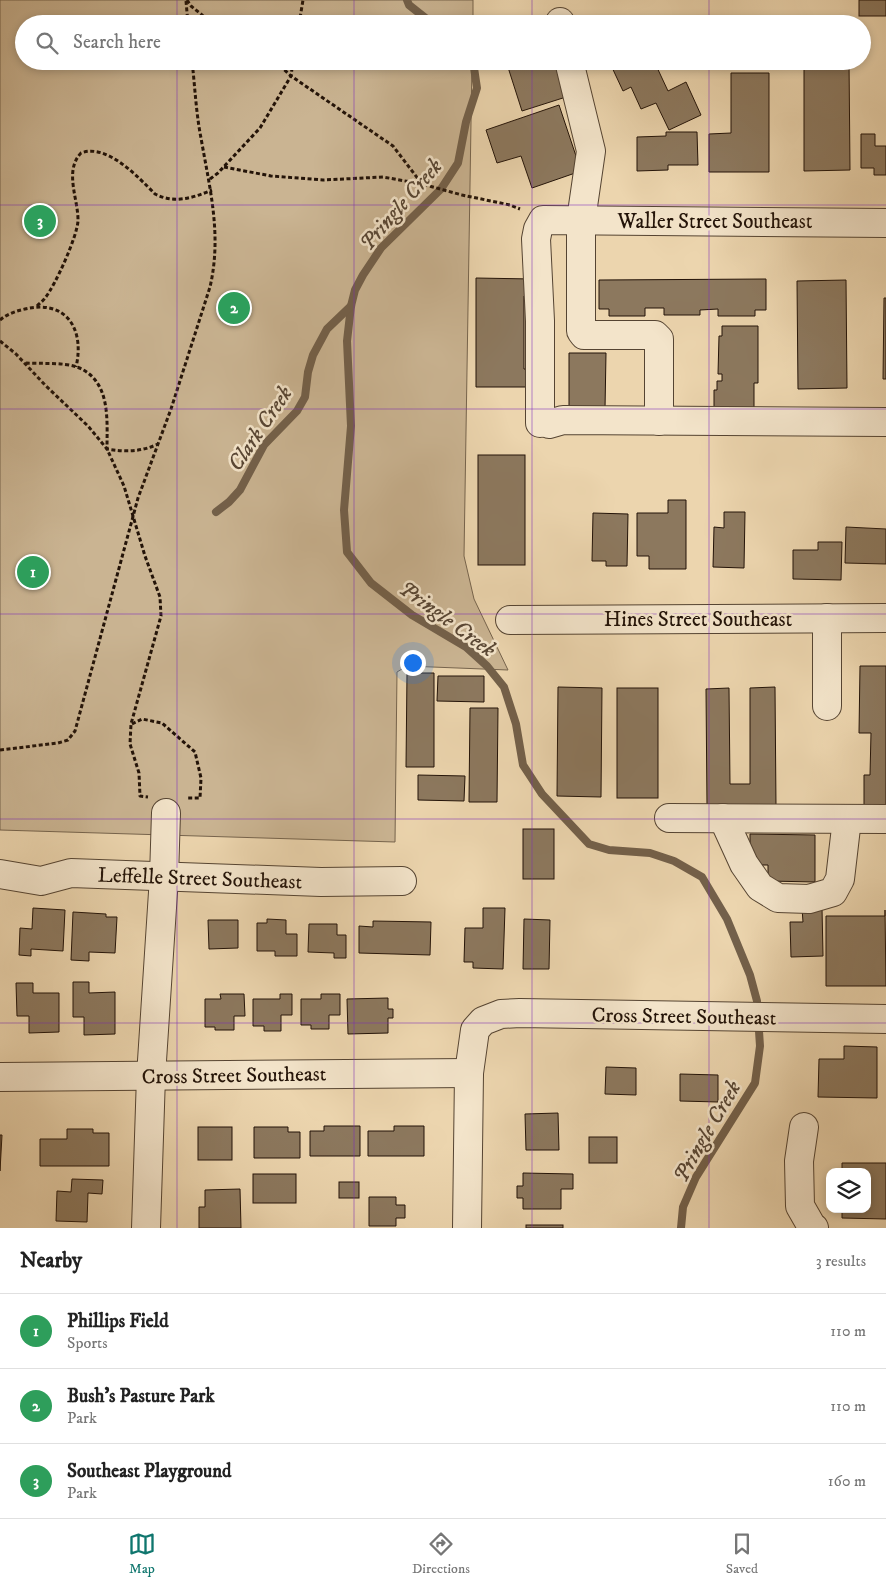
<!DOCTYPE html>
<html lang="en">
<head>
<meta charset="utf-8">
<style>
	body { margin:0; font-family:"IM FELL DW Pica",serif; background:#f6f6f6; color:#222 }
	.controls { position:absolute; right:15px; bottom:15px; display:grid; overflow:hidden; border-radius:10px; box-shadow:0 2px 8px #0003 }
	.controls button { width:45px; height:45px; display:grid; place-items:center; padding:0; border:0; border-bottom:1px solid #e0e0e0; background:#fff; color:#222; font:25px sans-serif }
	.you { position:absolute; left:412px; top:662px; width:18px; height:18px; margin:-12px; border:4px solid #fff; border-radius:50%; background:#1a73e8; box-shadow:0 0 0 8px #1a73e833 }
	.badge { display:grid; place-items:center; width:32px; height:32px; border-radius:50%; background:#0f766e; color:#fff; font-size:16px; font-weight:700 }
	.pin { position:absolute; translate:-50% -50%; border:2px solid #fff; box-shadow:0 1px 5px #0006 }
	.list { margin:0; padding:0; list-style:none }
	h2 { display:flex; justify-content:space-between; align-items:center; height:65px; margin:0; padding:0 20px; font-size:21px }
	h2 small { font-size:16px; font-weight:400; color:#767676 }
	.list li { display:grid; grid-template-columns:32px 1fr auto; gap:15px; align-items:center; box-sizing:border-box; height:75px; padding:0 20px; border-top:1px solid #e0e0e0 }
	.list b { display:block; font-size:19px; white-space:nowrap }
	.list p { margin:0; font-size:16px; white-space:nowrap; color:#767676 }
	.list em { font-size:16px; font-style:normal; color:#767676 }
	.icon { flex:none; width:28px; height:28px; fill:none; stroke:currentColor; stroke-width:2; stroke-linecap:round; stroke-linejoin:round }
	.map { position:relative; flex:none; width:886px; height:1228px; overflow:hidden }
	.search { position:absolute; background:#fff; box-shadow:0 2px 8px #0003; left:15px; right:15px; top:15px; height:55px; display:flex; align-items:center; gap:12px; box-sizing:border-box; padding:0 18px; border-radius:28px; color:#767676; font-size:19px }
	.sheet { height:290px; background:#fff }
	nav { display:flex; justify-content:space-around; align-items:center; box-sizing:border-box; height:70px; border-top:1px solid #e0e0e0; background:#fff; font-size:14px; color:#767676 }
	nav a { display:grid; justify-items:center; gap:2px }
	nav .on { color:#0f766e }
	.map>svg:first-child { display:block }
</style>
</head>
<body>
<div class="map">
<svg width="886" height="1228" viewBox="0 0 886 1228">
	<rect width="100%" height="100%" fill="#ecd5ae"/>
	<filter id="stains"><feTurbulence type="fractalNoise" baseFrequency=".004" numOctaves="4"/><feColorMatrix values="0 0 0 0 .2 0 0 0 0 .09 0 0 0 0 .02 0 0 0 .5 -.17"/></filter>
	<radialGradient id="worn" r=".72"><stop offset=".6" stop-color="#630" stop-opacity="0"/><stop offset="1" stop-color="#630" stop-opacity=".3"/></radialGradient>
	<path fill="#cab492" stroke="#76644d" d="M0,0H473V24H24V61H472L464,556L474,599L508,670L407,666L397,672L395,842L0,830Z"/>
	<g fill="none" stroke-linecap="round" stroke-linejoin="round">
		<g stroke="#73604a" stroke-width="8">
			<path d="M407,0L409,5L433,24"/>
			<path d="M473,61L477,88L466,122L458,163L441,189L381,248L363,275L355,290L351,306L347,341L351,426L344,510L347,552L371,583L412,615L466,647L487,666L504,687L516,724L523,765L542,794L589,844L609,850L650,853L674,861L702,877L727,919L750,975L757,1001L760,1046L755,1083L696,1177L683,1207L681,1228"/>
			<path d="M216,512L229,502L240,490L264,445L297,411L305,397L308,372L313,355L327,329L351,306"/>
		</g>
	</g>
	<g fill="#8c785e" stroke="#231308">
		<rect x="859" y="0" width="27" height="16"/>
		<path d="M506,61H554L566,97L522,111Z"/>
		<path d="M609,61H654L668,91L686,82L701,115L669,130L656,103L641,109L631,87L623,91Z"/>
		<path d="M849,61L850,170L804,171V62Z"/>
		<path d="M731,73H769V172H709V134L731,133Z"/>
		<path d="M559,105L581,171L532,188L521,156L497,163L486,130Z"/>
		<path d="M666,132H697L698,165H668V170L637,171V137L666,136Z"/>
		<path d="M861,134H875V146H886V175H874V168H861Z"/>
		<path d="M476,278L532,279V296H524V369H531V387H476Z"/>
		<path d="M766,279V310H755V316H718V309L700,310V315H664V308H645V316H609V309H599V280Z"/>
		<path d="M846,280L847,388L798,389L797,281Z"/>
		<path d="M884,298H886V379H883Z"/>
		<path d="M722,326H758V383H754V409H714V390H717V381H722V374H718L719,336H722Z"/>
		<path d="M569,353H606L605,409H569Z"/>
		<rect x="478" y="455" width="47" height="110"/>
		<path d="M668,500H686V569H649V556H637V513H668Z"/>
		<path d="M724,512H745L744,568L713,567L714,527L724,528Z"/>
		<path d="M593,513L628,514L627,566H606V561H592Z"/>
		<path d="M846,527L886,529V564L845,563Z"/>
		<path d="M818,542H842L841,580L793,579V550H818Z"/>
		<path d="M860,666H886V808H864V775H870L871,733H859Z"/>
		<path d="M407,673H434V767H406Z"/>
		<path d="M438,676H484V702L437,701Z"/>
		<path d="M558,687L602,688L601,797L557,796Z"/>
		<path d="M775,687L776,807H707L706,689L729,688L730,784H750V688Z"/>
		<rect x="617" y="688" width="41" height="110"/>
		<path d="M470,708H498L497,802H469Z"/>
		<path d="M418,775L465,776L464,801L418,800Z"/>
		<rect x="523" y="829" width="31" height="50"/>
		<path d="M750,834L815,835V882L768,881V865H750Z"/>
		<path d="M33,908L65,910L63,951L31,949V956L19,955L20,928L32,929Z"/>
		<path d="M483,908H505L503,969L473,968V962H464L465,928H483Z"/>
		<path d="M802,908H822L823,956L791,957L790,922H803Z"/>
		<path d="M885,910L886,986H826V916H885Z"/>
		<path d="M73,912L106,914V917H117L115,953L89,952V961L71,960Z"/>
		<path d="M267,919L286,920V934H297V956H275V951H257V923H267Z"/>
		<path d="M524,919L550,920L549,969H523Z"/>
		<path d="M208,920H238V948L209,949Z"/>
		<path d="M373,921L431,922L430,955L359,953V926L373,927Z"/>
		<path d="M309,924H337V935H346V958H334V953L308,952Z"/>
		<path d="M73,982H89V993L115,992V1034L84,1035V1017H73Z"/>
		<path d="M16,983H33V993H59V1032L29,1033V1016H17Z"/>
		<path d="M220,994H244L245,1016H234V1030H215V1027H205V999H221Z"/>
		<path d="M280,994H292V1015H281V1031H264V1026H253V999H280Z"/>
		<path d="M321,994H340V1015H329V1029H311V1025H301V999H321Z"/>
		<path d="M388,998V1009H393V1018H388V1033L348,1034L347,999Z"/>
		<path d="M844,1046L877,1047V1098L818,1097L819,1059H844Z"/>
		<path d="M606,1067L636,1068V1095L605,1094Z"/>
		<path d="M680,1074L718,1075V1102L680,1101Z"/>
		<path d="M558,1113L559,1150H526L525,1114Z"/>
		<path d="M324,1126H360V1156H310V1131H324Z"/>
		<path d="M394,1126H424V1156H368V1131H394Z"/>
		<rect x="198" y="1127" width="34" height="33"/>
		<path d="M254,1127H288V1132H300V1158H254Z"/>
		<path d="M67,1129H93V1133H109V1166H40V1139H67Z"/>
		<path d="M0,1135H2L0,1171Z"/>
		<rect x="589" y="1137" width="28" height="26"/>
		<path d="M842,1163H886V1219L842,1218V1209H867V1172H842Z"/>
		<path d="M523,1173L573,1174V1189H561V1209H523V1198H517V1186H523Z"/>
		<rect x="253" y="1174" width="43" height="29"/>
		<path d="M72,1179L103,1180L102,1194L88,1193L87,1222L56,1221L57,1191L71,1192Z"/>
		<rect x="339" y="1182" width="20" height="16"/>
		<path d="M240,1189L241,1228H199V1207H205V1190Z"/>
		<path d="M369,1197H396V1205H405V1218H396V1226H369Z"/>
		<rect x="526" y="1225" width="37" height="3"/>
	</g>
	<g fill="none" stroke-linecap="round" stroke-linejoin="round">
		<g stroke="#554432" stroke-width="30">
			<g id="minor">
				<path d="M560,22V24"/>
				<path d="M569,61L591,151L581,220V331L584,335H655L659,339V421"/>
				<path d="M540,423V321L536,239L538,229L543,220L886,223"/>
				<path d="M549,424L563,420L886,422"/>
				<path d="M827,618V706"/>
				<path d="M510,620L886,618"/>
				<path d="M669,818L886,819"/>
				<path d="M723,818L744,864L760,887L778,898L809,899L833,892L840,879L847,819"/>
				<path d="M0,874L41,881L71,873L321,882L402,881"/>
				<path d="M0,1077L469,1073"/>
				<path d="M804,1127L799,1161L800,1206L812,1227L814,1228"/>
				<path d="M146,1228L151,1076L164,877L166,813"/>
				<path d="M467,1228L469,1073L475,1030L483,1021L501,1014L520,1013L886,1019"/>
			</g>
		</g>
		<g stroke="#231308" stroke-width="3" stroke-dasharray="4 2.5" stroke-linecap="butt">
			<path d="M187,0L191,6L213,24"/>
			<path d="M186,1L188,24"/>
			<path d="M299,24L303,0"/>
			<path d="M275,61L291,76L393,146L422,184"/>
			<path d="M224,167L271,176L323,180L383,177L422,184L462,195L510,205L520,209"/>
			<path d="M210,179L218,173L260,128L291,76L293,61"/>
			<path d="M37,306C40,303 43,301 45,298C55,286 78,235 78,220C78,198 64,171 81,153C107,143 138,177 155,194C174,204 193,198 212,190"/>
			<path d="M0,320C7,314 16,311 25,309C66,299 85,329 76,367"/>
			<path d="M0,341L16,354L45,385L88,426L107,449L124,486L145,556L160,597L161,616L131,724L130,744L139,773L140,796L148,797"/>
			<path d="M26,363C40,364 63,362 77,367C111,380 107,419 107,449C126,452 141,452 158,444"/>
			<path d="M132,724L142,719L162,723L195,752L201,778L200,798H186"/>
			<path d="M0,750L58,743L68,740L75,731L138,498L171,409L210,287C222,235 210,190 201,138C196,113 195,87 192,61"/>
		</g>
		<use href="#minor" stroke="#f3e4ca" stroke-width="28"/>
	</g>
	<path fill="none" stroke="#7b2cbf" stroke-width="1" stroke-opacity="0.55" d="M177,0V24M354,0V24M532,0V24M709,0V24M177,61V1228M354,61V1228M532,61V1228M709,61V1228M0,205H886M0,409H886M0,614H886M0,819H886M0,1023H886"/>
	<g text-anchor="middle" stroke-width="5" stroke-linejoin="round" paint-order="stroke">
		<g font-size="21" fill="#231308" stroke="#f3e4ca">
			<text x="715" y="228">Waller Street Southeast</text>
			<text x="698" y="626">Hines Street Southeast</text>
			<text transform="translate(200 878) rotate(2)" y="7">Leffelle Street Southeast</text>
			<text transform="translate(684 1016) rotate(1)" y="7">Cross Street Southeast</text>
			<text transform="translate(234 1075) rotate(-1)" y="7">Cross Street Southeast</text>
		</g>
		<g font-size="22" font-style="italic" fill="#584634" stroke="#f3e4ca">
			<text transform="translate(400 204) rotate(-49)" y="8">Pringle Creek</text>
			<text transform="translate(259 428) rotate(-56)" y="8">Clark Creek</text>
			<text transform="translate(448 618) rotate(36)" y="8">Pringle Creek</text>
			<text transform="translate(706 1131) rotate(-60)" y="8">Pringle Creek</text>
		</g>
	</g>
	<rect width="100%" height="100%" filter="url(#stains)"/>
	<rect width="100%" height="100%" fill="url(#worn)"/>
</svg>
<div class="controls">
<button><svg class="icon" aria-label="layers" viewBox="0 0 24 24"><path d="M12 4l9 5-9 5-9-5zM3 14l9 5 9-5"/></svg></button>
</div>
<div class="you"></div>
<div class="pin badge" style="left:33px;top:572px;background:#2e9e5b">1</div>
<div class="pin badge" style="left:234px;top:308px;background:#2e9e5b">2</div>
<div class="pin badge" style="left:40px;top:221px;background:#2e9e5b">3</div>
<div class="search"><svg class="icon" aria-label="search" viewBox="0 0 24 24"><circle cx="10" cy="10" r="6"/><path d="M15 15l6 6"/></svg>Search here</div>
</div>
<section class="sheet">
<h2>Nearby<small>3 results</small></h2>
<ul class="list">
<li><span class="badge" style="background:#2e9e5b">1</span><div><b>Phillips Field</b><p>Sports</p></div><em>110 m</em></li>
<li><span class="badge" style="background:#2e9e5b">2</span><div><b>Bush's Pasture Park</b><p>Park</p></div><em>110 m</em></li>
<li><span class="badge" style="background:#2e9e5b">3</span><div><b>Southeast Playground</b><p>Park</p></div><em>160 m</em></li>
</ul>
</section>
<nav>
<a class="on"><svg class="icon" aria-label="map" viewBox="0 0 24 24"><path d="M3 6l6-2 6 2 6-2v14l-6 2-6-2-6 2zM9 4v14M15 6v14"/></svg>Map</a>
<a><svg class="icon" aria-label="directions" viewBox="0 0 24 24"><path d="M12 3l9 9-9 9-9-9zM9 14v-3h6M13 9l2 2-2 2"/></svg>Directions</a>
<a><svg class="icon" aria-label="saved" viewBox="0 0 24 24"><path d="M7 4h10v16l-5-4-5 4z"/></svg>Saved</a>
</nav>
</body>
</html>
